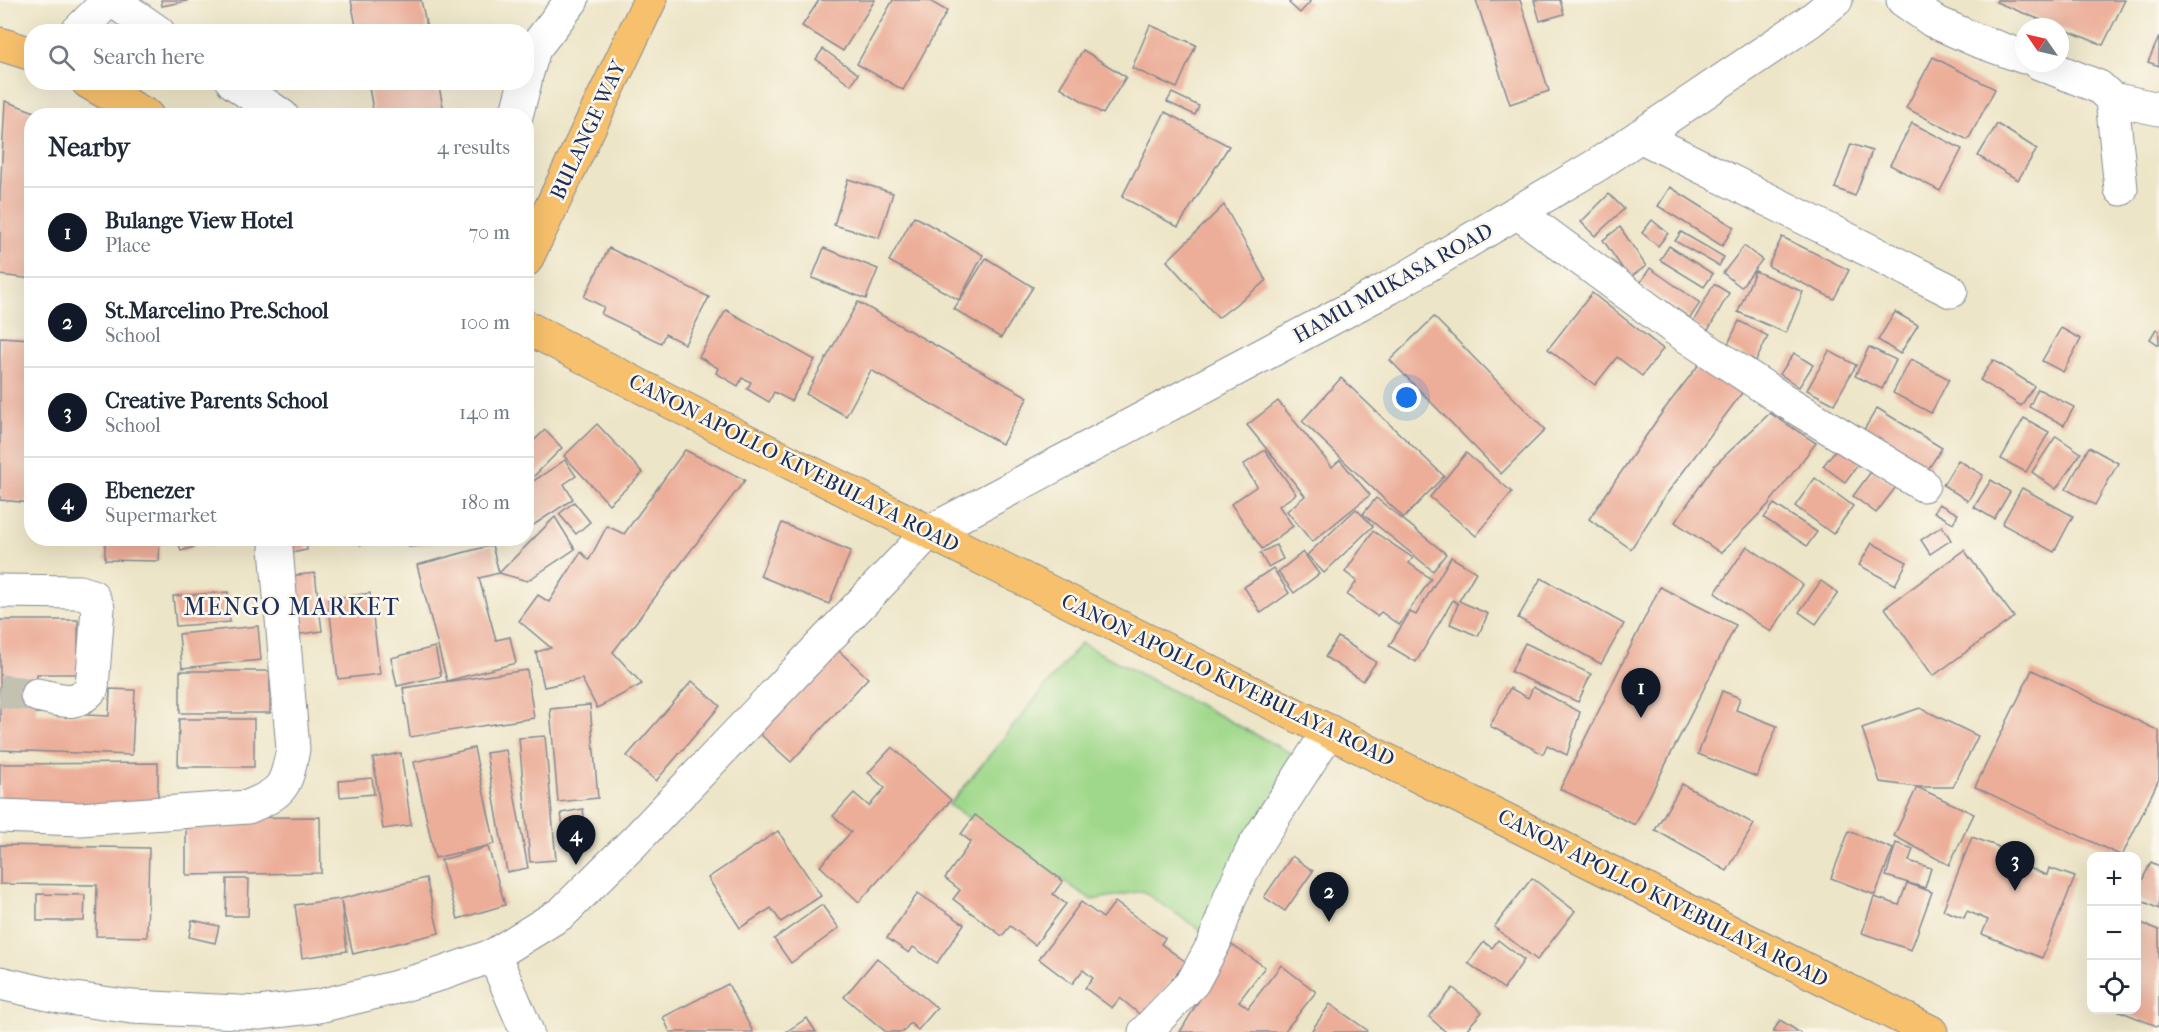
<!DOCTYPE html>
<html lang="en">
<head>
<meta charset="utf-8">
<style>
	body { margin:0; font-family:"IM FELL French Canon",serif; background:#f6f6f7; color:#1f2937 }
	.controls { position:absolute; right:18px; bottom:18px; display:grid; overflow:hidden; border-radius:12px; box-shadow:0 6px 24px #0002 }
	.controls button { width:54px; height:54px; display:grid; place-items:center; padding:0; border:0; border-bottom:2px solid #e0e1e3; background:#fff; color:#1f2937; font:30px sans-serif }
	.compass { position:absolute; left:2015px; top:18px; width:54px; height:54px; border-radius:50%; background:#fff; box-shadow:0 6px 24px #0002; rotate:304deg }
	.you { position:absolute; left:1407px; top:398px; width:21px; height:21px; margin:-15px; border:4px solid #fff; border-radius:50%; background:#1a73e8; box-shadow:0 0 0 9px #1a73e833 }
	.badge { display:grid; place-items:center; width:39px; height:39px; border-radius:50%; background:#111827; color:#fff; font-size:20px; font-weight:700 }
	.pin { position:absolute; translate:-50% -50px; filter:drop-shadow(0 2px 3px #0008) }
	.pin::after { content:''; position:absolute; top:32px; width:21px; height:18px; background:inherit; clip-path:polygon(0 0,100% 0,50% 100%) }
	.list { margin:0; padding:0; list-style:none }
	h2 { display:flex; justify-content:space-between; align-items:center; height:78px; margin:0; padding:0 24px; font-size:26px }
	h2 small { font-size:20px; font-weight:400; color:#747a83 }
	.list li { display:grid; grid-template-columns:39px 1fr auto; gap:18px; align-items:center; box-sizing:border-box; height:90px; padding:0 24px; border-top:2px solid #e0e1e3 }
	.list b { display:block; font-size:22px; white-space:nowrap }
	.list p { margin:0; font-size:20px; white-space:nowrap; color:#747a83 }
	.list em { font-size:20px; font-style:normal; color:#747a83 }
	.icon { flex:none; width:33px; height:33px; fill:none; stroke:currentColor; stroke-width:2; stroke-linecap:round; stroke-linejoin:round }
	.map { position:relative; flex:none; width:2159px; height:1032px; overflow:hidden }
	.search { position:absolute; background:#fff; box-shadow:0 6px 24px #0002; left:24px; top:24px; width:510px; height:66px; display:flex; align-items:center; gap:15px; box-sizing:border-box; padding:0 21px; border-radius:24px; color:#747a83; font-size:22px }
	.panel { position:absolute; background:#fff; box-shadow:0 6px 24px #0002; left:24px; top:108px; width:510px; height:438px; border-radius:24px }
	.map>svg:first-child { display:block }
</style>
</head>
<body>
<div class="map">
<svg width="2159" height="1032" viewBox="0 0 2159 1032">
	<rect width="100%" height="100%" fill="#fbf7ec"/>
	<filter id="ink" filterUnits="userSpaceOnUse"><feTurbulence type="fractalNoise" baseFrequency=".0167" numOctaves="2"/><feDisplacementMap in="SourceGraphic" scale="12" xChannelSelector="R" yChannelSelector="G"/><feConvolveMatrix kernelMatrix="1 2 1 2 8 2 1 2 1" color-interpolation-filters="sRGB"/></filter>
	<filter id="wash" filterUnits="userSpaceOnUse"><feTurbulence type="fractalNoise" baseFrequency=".008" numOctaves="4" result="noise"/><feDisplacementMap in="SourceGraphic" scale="24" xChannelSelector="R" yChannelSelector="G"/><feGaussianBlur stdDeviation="1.35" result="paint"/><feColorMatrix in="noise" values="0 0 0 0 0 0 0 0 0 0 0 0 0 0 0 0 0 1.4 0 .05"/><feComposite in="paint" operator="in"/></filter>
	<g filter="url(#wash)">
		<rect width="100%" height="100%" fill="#ede5c7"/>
		<path fill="#a0d88b" stroke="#5e8474" stroke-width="1.5" d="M1081,643L1304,760L1211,937L1142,891L1092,900L949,805Z"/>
		<g id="blocks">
			<g fill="#ecae99">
				<path d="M161,0H187V1L162,6Z"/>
				<path d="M351,0H421L428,32H357Z"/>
				<path d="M819,0H875L843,51L802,26Z"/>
				<path d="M893,0H928L947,11L903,90L857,64Z"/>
				<path d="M1292,0H1309L1310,2L1300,13L1289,3Z"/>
				<path d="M1476,0H1520L1549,91L1510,104Z"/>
				<path d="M1534,0H1560L1564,14L1540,21Z"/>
				<path d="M1997,0H2125L2103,45L1996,2Z"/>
				<path d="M1150,25L1196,45L1177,88L1132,68Z"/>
				<path d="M2159,37V66L2148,62Z"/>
				<path d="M823,49L858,74L851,85L816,59Z"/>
				<path d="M1083,50L1126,77L1103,114L1060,87Z"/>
				<path d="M1933,57L1995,89L1968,140L1906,108Z"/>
				<path d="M368,82H438L445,116H374Z"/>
				<path d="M1172,93L1199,106L1195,115L1167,102Z"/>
				<path d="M5,101L43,115L32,116V279L0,275V195Z"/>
				<path d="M1165,112L1229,146L1178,227L1122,197Z"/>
				<path d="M1912,123L1962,149L1940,191L1890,165Z"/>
				<path d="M1997,124L2037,149L2018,180L1978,156Z"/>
				<path d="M1851,144L1872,151L1855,196L1835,188Z"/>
				<path d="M848,179L893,193L879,238L834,225Z"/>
				<path d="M1670,187L1734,227L1722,246L1658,206Z"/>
				<path d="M1609,194L1624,209L1595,236L1581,222Z"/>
				<path d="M1224,205L1266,281L1218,318L1167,261Z"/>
				<path d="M914,216L983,255L959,300L889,261Z"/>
				<path d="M1652,220L1668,233L1658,246L1642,233Z"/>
				<path d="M1620,227L1646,266L1629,278L1603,240Z"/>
				<path d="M1681,232L1724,257L1719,266L1675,241Z"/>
				<path d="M1782,237L1849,270L1834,299L1768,266Z"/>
				<path d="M1669,246L1713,274L1704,287L1660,260Z"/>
				<path d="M1744,246L1762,260L1741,287L1723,273Z"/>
				<path d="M609,248L709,297L685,344L665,334L661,343L601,314L604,307L584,297Z"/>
				<path d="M824,248L878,269L866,299L812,278Z"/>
				<path d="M986,258L1033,287L1001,338L954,309Z"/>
				<path d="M1650,268L1700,303L1690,318L1640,283Z"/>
				<path d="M1755,271L1803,292L1786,333L1738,312Z"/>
				<path d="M1714,284L1729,293L1707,332L1692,324Z"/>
				<path d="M1592,293L1663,349L1642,376L1617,357L1595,385L1548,349Z"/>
				<path d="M858,302L1028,397L1002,444L871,370L846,416L806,394Z"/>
				<path d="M726,310L815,360L791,401L774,392L769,402L747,389L751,382L742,378L738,386L716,373L718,368L699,357Z"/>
				<path d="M1895,312L1918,325L1900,354L1878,340Z"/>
				<path d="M1434,317L1545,430L1501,474L1390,360Z"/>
				<path d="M1739,321L1768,336L1756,361L1727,346Z"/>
				<path d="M2061,328L2081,339L2063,372L2042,361Z"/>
				<path d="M2156,329L2159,331V345L2150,339Z"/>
				<path d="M0,337L32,339L31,503L0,500Z"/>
				<path d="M1869,347L1896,360L1882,389L1855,376Z"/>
				<path d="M1829,351L1856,365L1834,404L1807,390Z"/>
				<path d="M1794,353L1813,365L1799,387L1780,374Z"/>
				<path d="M1911,359L1949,379L1931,413L1893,393Z"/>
				<path d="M1993,360L2034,386L2021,406L1980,380Z"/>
				<path d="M1700,363L1742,393L1665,496L1631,549L1589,519L1663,411Z"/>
				<path d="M1341,378L1444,476L1404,518L1302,421Z"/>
				<path d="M2038,389L2074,407L2064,425L2029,407Z"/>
				<path d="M1278,401L1332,467L1340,460L1370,495L1312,542L1287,511L1305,496L1247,425Z"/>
				<path d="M1877,408L1942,448L1927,471L1862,433Z"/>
				<path d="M1770,413L1816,443L1768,505L1721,553L1675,522L1713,467Z"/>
				<path d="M2024,418L2049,432L2026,472L2001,459Z"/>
				<path d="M597,424L643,473L609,504L564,456Z"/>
				<path d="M545,430L562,448L532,478L526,472V448Z"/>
				<path d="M2056,436L2081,453L2056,489L2032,472Z"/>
				<path d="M1842,441L1864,457L1845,482L1823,466Z"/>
				<path d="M2089,447L2118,463L2095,505L2066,489Z"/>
				<path d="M685,450L745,480L613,652L642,684L597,708L582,679L544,687L536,652L551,648L519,621L538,595L549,602L581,552L589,560L607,526L624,534Z"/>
				<path d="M1265,450L1296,494L1279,506L1293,526L1262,549L1231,504L1257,486L1243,465Z"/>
				<path d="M1466,453L1512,492L1476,536L1430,497Z"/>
				<path d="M565,460L576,476L564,484L573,499L526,530V486Z"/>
				<path d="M1958,460L1983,475L1968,501L1943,485Z"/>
				<path d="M1873,469L1896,487L1876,513L1853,496Z"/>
				<path d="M1815,478L1853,506L1833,534L1795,506Z"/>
				<path d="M1991,480L2010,492L1994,519L1974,507Z"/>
				<path d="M2022,488L2073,516L2054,552L2002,524Z"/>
				<path d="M1376,498L1446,554L1433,571L1363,514Z"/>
				<path d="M574,502L590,522L576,534L559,514Z"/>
				<path d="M1774,504L1817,532L1807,546L1764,518Z"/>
				<path d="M1939,504L1958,514L1953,523L1934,512Z"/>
				<path d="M1356,509L1373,526L1324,573L1307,555Z"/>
				<path d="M555,517L575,549L527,581L499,573L479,578L496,640L510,637L516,663L447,681L417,565L492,545L499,573Z"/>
				<path d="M782,523L851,551L829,604L760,576Z"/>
				<path d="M1942,526L1951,540L1930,554L1921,540Z"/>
				<path d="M1373,531L1413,558L1409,563L1431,579L1399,625L1381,612L1377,616L1347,595L1357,581L1345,572Z"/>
				<path d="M105,538H160L159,561L105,560Z"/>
				<path d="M177,538H192L194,547L181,551Z"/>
				<path d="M205,538H228V539L207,545Z"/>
				<path d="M289,538H306L307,550L291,553Z"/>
				<path d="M358,538H386V540L360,545Z"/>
				<path d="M406,538H436L437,543L409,547Z"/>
				<path d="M1872,543L1907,562L1895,585L1859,565Z"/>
				<path d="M1276,545L1283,559L1268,567L1260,553Z"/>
				<path d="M1747,546L1803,585L1771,632L1715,593Z"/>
				<path d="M1964,550L2014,617L1933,676L1885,608Z"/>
				<path d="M1303,552L1319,574L1294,593L1278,572Z"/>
				<path d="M1451,557L1476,572L1459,601L1488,614L1478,636L1450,624L1458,604L1453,600L1416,662L1389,646L1410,612L1416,615Z"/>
				<path d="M1273,568L1289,593L1261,613L1244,587Z"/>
				<path d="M315,573L322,631L288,636L281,577Z"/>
				<path d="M1541,578L1624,624L1601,664L1518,618Z"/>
				<path d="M1821,581L1838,593L1816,624L1799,612Z"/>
				<path d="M1660,587L1736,625L1635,825L1560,789Z"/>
				<path d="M228,592L230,622L176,626L173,596Z"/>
				<path d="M370,593L380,674L338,679L328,599Z"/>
				<path d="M0,620H78V674H37L36,713L109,716L110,689L135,690L132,755L0,750Z"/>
				<path d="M258,626L261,660L182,668L179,634Z"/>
				<path d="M1338,637L1376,662L1363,681L1325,657Z"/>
				<path d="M1525,643L1591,674L1578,702L1511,672Z"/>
				<path d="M435,647L441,676L397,686L391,658Z"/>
				<path d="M838,650L868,678L791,762L760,734Z"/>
				<path d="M527,670L534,718L410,737L403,688Z"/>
				<path d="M2032,670L2159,731V779L2122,856L1975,787Z"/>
				<rect x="180" y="671" width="90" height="42"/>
				<path d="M692,681L720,706L656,781L627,756Z"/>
				<path d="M1533,687L1580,712L1567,755L1547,745L1543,754L1490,726L1510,688L1528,698Z"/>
				<path d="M1722,691L1740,698L1736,710L1777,726L1757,777L1698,754Z"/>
				<path d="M590,705L598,798L558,802L550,709Z"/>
				<path d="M1920,708L1978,736L1953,787H1917L1880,782L1862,728Z"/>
				<path d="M179,719H254V767H178Z"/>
				<path d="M545,736L556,860L530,862L519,738Z"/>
				<path d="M892,747L951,800L859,902L820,866L851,832L833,816L854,793L869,806L885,788L868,773Z"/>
				<path d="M474,748L495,844L435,858L414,762Z"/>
				<path d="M506,750L528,868L507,872L486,753Z"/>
				<path d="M401,753L411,825L383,829L373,758Z"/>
				<path d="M158,763V810L0,812V764Z"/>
				<path d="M372,778L374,794L340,797L339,781Z"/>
				<path d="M1682,784L1754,824L1727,871L1655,830Z"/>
				<path d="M1917,787L1974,814L1949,865L1894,836Z"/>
				<path d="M583,809L587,839L565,842L561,813Z"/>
				<path d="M975,815L1063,881L1053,894L1066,904L1035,945L1010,926L1002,936L953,899L960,890L945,878L971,842L961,834Z"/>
				<path d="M320,817L321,873L186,875V818Z"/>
				<path d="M778,831L821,896L781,922L771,908L740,928L708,878Z"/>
				<path d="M1849,831L1893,849L1875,895L1831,878Z"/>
				<path d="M1972,837L1999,847L1996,855L2047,875L2049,868L2075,877L2042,958L1982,934L1988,920L1967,911L1964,918L1943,910Z"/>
				<path d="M1896,843L1913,849L1909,861L1931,868L1925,888L1886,876Z"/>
				<path d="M0,845L149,848L147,937L96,936L97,885L0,884Z"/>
				<path d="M488,847L505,905L458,919L441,860Z"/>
				<path d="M1292,856L1313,871L1285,911L1264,897Z"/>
				<path d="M2151,862L2159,866V909L2136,898V893Z"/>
				<path d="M426,878L439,933L353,954L341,901L347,951L302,958L295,905L340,899Z"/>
				<path d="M1532,878L1575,911L1537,960L1494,927Z"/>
				<path d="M227,879H249L248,916H226Z"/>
				<path d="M1907,883L1932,892L1911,950L1862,933L1874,897L1899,905Z"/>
				<path d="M918,893L964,924L937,963L913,947L909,953L887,938Z"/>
				<path d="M37,894L85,895L84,921H37Z"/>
				<path d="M1081,902L1103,918L1115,902L1165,938L1161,944L1186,962L1143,1017L1120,998L1112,1008L1085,988L1093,978L1083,970L1072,984L1039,959Z"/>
				<path d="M822,905L839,928L791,963L774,939Z"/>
				<path d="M192,920L219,926L215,943L189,937Z"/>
				<path d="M2136,921L2159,930V1027L2117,1010H2136Z"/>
				<path d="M1498,940L1524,960L1504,989L1468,963L1484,942L1492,948Z"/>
				<path d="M1232,945L1265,967L1239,1001L1248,1008L1281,965L1316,992L1284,1032H1180Z"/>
				<path d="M877,958L937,1008L918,1030L910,1023L903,1032H886L844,997Z"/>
				<path d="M728,984L753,1032H670L663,1017Z"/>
				<path d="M1453,988L1482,1012L1464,1032H1446L1429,1017Z"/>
				<path d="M1330,1004L1367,1030L1366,1032H1314L1312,1030Z"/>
				<path d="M807,1018L816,1032H786Z"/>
				<path d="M1780,1020L1799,1032H1773Z"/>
			</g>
		</g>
	</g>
	<g filter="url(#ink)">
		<use href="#blocks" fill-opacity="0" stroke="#848a92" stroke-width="1.5"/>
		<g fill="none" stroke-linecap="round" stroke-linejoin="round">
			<path stroke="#c3c1b2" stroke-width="33" stroke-dasharray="33 16" stroke-linecap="butt" d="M0,691L37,695"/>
			<g stroke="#848a92" stroke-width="35">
				<g id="minor">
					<path d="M112,0L158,32"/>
					<path d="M1903,0L1933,21L1976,40L2024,57"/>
					<path d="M77,32L109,0"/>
					<path d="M2039,63L2099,87L2112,99L2121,189"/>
					<path d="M526,76L534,49L572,0"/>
					<path d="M233,82L282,116"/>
					<path d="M2112,99L2159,109"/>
					<path d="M516,116L525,82"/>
					<path d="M1640,136L1951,291"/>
					<path d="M1517,212L1677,330L1782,399L1923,485"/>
					<path d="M0,591L80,592L92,596L98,608L92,688C76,708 59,699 37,695"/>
					<path d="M0,816L80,819L248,807C284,792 286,786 293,749L276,548"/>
					<path d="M494,955L527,1032"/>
					<path d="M0,983L61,997L132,1007L259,1013L319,1006L393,988L444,973L494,955L562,913L634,842L929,532L1389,288L1597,165L1810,21L1836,0"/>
					<path d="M1145,1032L1193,982L1214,943L1231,895L1254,847L1329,731"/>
				</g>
			</g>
			<g stroke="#848a92" stroke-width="35">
				<g id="major">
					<path d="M0,44L32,54"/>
					<path d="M88,82L147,116"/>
					<path d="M526,260L650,0"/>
					<path d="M526,327L737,436L1931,1032"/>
				</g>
			</g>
			<use href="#minor" stroke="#fff" stroke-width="33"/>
			<use href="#major" stroke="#f7c06c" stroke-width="33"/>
		</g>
	</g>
	<g text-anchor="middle" stroke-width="5" stroke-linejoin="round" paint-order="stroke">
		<g font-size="21" fill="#1b2f5e" stroke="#fbf7ec">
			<text transform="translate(588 130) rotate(-65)" y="7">BULANGE WAY</text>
			<text transform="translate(1393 283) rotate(-29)" y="7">HAMU MUKASA ROAD</text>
			<text transform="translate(794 463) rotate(27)" y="7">CANON APOLLO KIVEBULAYA ROAD</text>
			<text transform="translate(1228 680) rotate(26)" y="7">CANON APOLLO KIVEBULAYA ROAD</text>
			<text transform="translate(1663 898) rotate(27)" y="7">CANON APOLLO KIVEBULAYA ROAD</text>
		</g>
		<g font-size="24" letter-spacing="1.5" fill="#1b2f5e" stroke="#fbf7ec">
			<text x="292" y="615">MENGO MARKET</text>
		</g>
	</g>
</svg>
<div class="controls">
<button>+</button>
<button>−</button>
<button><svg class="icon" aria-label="locate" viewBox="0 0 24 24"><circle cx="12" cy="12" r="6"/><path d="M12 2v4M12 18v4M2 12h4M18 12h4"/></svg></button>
</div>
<svg class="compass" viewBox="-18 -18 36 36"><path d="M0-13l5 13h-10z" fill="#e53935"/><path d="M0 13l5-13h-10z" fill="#747a83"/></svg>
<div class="you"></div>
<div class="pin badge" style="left:1641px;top:718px">1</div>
<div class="pin badge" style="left:1329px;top:922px">2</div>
<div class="pin badge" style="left:2015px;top:891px">3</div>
<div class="pin badge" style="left:576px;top:865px">4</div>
<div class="search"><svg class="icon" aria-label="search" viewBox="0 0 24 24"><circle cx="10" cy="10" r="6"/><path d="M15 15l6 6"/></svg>Search here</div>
<section class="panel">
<h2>Nearby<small>4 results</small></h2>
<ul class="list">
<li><span class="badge">1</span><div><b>Bulange View Hotel</b><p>Place</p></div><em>70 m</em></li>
<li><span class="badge">2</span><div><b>St.Marcelino Pre.School</b><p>School</p></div><em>100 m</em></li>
<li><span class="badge">3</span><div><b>Creative Parents School</b><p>School</p></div><em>140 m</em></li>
<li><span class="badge">4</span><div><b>Ebenezer</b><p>Supermarket</p></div><em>180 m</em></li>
</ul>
</section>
</div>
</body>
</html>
